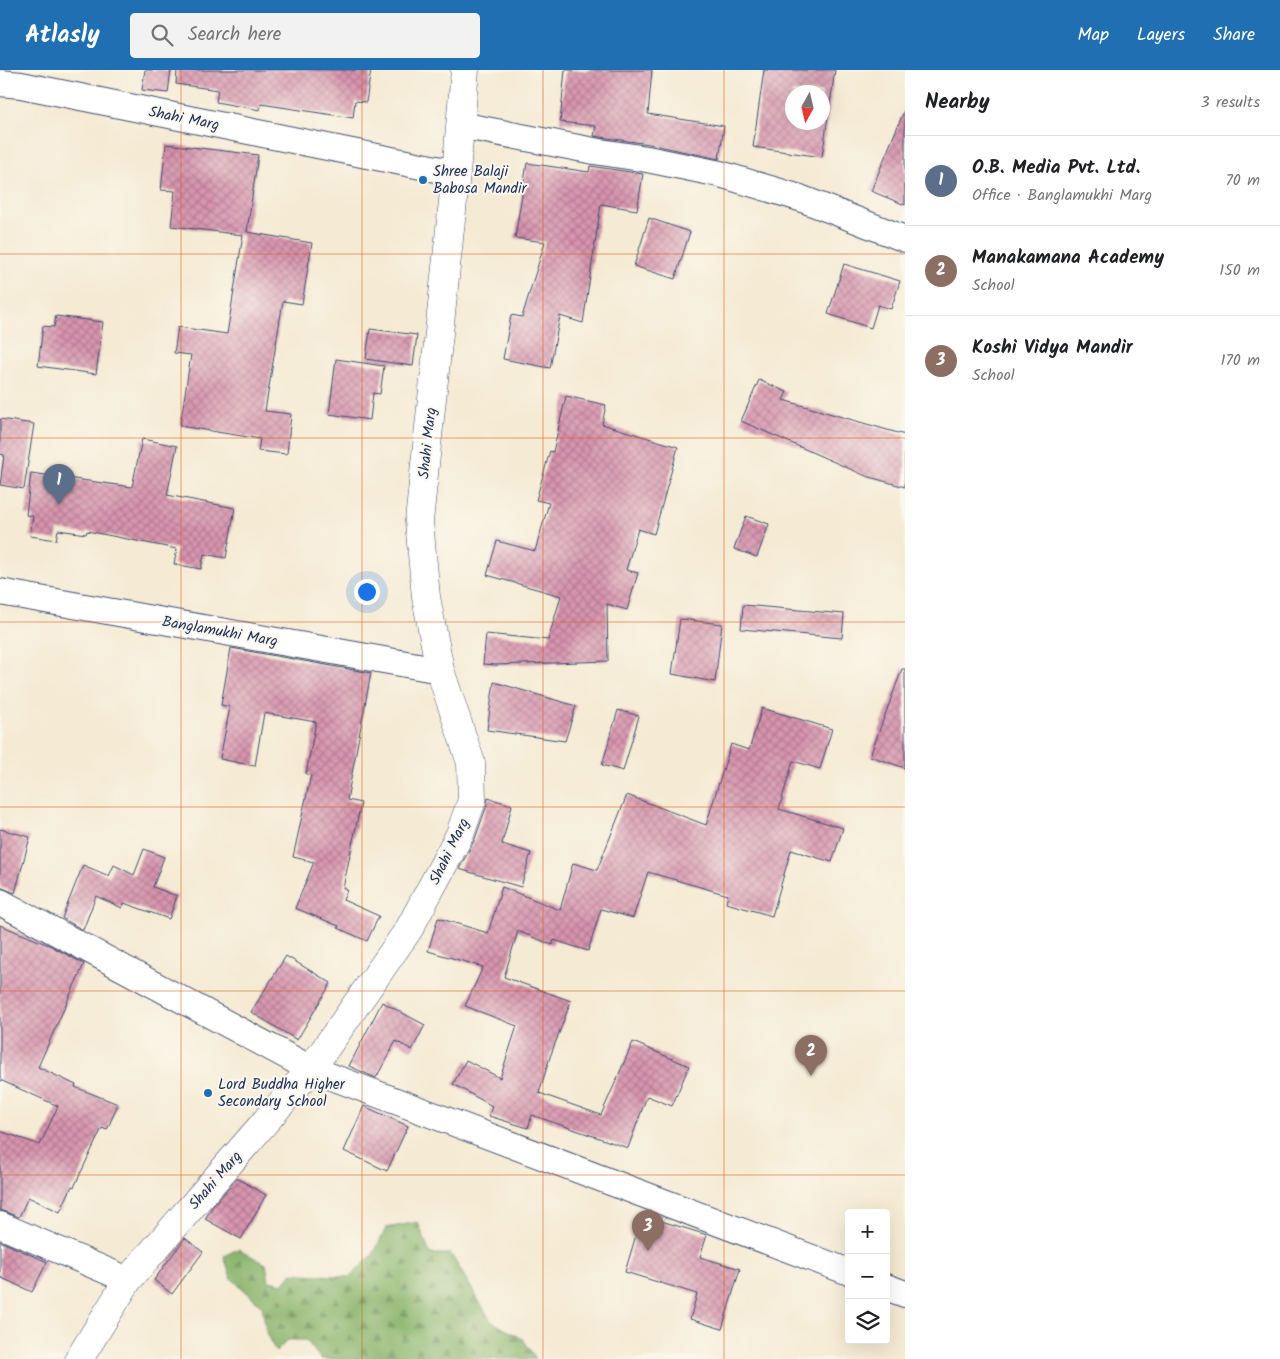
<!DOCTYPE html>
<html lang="en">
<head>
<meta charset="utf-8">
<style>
	body { margin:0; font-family:Kalam,sans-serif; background:#f2f2f2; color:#202124 }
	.controls { position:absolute; right:15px; bottom:15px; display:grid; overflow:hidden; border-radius:5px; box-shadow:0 5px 20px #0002 }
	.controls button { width:45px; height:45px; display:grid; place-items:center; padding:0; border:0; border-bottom:1px solid #e0e0e0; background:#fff; color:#202124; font:25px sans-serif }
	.compass { position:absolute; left:785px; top:15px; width:45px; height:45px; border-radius:50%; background:#fff; box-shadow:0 5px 20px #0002; rotate:188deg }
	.you { position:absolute; left:366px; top:521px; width:18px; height:18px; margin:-12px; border:4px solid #fff; border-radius:50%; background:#1a73e8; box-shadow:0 0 0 8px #1a73e833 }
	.badge { display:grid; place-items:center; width:32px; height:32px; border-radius:50%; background:#1f6fb2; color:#fff; font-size:16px; font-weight:700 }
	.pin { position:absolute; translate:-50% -41px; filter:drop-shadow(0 1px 2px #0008) }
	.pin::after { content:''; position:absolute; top:26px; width:18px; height:15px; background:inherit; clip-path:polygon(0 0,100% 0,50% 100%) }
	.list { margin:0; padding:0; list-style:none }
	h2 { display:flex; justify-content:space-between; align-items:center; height:65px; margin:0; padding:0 20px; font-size:21px }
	h2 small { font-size:16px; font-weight:400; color:#757577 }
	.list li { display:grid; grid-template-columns:32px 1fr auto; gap:15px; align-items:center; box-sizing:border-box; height:90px; padding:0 20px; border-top:1px solid #e0e0e0 }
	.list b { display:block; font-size:19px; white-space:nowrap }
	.list p { margin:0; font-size:16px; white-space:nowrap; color:#757577 }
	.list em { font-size:16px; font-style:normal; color:#757577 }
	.icon { flex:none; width:28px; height:28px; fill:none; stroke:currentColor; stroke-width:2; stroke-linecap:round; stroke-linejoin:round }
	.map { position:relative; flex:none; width:905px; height:1289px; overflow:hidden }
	header { display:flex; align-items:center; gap:30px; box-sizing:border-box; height:70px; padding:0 25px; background:#1f6fb2; color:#fff }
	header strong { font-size:24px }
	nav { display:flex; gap:28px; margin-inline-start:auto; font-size:18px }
	.search { width:350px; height:45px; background:#f2f2f2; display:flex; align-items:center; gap:12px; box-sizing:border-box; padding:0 18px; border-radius:5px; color:#757577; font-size:19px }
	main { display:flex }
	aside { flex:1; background:#fff }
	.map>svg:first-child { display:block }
</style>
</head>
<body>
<header>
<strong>Atlasly</strong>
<div class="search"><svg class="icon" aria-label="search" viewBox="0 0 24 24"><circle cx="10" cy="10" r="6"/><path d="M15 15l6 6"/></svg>Search here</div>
<nav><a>Map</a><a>Layers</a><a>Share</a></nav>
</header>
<main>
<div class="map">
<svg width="905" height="1289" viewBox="0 0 905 1289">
	<defs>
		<pattern id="forest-firs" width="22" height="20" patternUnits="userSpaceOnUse" patternTransform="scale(1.25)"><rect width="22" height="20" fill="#8cb66d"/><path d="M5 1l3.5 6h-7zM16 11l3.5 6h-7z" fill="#72945d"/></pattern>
		<pattern id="building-cross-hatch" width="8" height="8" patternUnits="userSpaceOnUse" patternTransform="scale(1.25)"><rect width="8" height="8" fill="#d894ad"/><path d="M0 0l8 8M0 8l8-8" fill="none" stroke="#ae7990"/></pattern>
	</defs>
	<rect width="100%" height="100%" fill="#fbf7ec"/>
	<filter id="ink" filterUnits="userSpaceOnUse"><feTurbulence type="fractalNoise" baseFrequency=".02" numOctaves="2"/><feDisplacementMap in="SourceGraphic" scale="10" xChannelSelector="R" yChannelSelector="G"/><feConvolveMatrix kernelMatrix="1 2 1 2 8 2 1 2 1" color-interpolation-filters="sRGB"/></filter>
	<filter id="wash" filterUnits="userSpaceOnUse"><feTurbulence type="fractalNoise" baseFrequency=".0096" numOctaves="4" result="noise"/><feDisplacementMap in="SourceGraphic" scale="20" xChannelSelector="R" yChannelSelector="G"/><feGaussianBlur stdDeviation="1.12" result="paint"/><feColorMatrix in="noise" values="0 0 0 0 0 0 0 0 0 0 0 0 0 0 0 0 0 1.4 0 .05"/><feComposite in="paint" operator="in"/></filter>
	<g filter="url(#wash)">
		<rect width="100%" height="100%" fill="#f5ead3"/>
		<path fill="url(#forest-firs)" stroke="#547266" d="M418,1152L430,1184H451L491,1251L523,1269L536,1289H321L306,1270H288L276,1282L267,1265L262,1236L231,1208L224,1186L238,1179L266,1194L269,1211L283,1214L292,1203L350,1207L374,1183L386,1158Z"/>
		<g id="blocks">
			<g fill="url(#building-cross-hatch)" fill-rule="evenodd">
				<path d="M145,0H171L168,23L142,20Z"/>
				<path d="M177,0H371L366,32L355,31L353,48L261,34L260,40L216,32L218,20L176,14Z"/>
				<path d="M565,0H652L648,44L724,56L719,89L649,74L594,66L596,56L560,52Z"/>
				<path d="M764,0H835L822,87L753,77ZM792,22H822V52H792Z"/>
				<path d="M904,41H905V135L871,121Z"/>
				<path d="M166,74L258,85L247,162L312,173L302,234L283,231L265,341L291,344L287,384L258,381L260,369L180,356L191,285L174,283L178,257L227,264L243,165L171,156L175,121L161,120Z"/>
				<path d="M527,93L589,102L590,96L643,104L637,140L601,134L583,253L560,246L550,298L503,289L511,245L522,247L545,172L515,168Z"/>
				<path d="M649,148L690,162L675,209L634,196Z"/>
				<path d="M844,194L900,211L891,239L878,235L871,258L828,244Z"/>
				<path d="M56,246L103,252L96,304L38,296L43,256L54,257Z"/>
				<path d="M370,259L417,265L413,296L366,289Z"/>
				<path d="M336,289L384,296L380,324L373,323L370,350L329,344Z"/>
				<path d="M759,310L787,322L783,330L905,365V417L866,406L741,351Z"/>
				<path d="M566,326L606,335L602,354L678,377L654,464L638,459L626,500L638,503L627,540L607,534L608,591L496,595L483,594L486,564L548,570L561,526L487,505L497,471L535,481L549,433L536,430L550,381L553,382Z"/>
				<path d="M0,349L34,354L24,419L0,415L4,385L0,384Z"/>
				<path d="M142,369L177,376L167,425L235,438L226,488L204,484L201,499L174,494L177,479L87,461L86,464L58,460L56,470L30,466L33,446L26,445L31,403L132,417Z"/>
				<path d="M746,446L769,454L757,487L734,479Z"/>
				<path d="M743,535L844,544L842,568L741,559Z"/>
				<path d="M680,549L722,554L715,612L672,604Z"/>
				<path d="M231,578L371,603L347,730L361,733L343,818L347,820L343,830L379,846L367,871L338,858L339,856L295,838L314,792L293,787L311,705L306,704L316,652L264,643L255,696L220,689L230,637L221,635Z"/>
				<path d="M902,599H905V698L870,686Z"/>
				<path d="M494,612L576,636L565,671L487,660Z"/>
				<path d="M762,638L832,659L820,699L793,691L779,739L843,758L832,792L791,780L772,846L726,833L728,825L648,802L633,848L601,839L588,881L554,870L552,875L518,861L504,907L571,931L550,987L539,1023L601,1045L633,972L689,996L672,1036L647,1026L628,1078L532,1045L528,1058L489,1046L492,1036L453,1014L466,990L500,1008L517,956L465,936L483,897L428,881L438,848L488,863L502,817L560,840L573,793L597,800L627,725L706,755L731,674L749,680Z"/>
				<path d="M618,640L639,646L623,701L602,695Z"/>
				<path d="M488,728L512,735L502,774L531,783L521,817L459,799L475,769L487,735Z"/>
				<path d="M0,759L30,767L15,823L0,817Z"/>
				<path d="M144,779L164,787L153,817L177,826L169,849L124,833L122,838L96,826L83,860L62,848L83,795L109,806L114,795L134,805Z"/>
				<path d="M0,855L51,876L84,894L38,997L76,1015L75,1017L118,1034L107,1060L102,1058L74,1117L72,1116L60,1142L28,1127L19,1147L0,1140V1061L40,1075L58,1036L0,1010Z"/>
				<path d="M286,886L331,913L297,970L251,942Z"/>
				<path d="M382,932L425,955L412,980L396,971L376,1008L349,996Z"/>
				<path d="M364,1036L408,1056L387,1101L344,1081Z"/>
				<path d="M237,1108L266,1125L241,1169L205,1149L213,1136Z"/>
				<path d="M642,1145L707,1165L700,1187L740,1199L722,1259L690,1249L697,1224L625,1202Z"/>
				<path d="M185,1168L203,1182L172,1224L154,1210Z"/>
				<path d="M0,1171L47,1192L32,1222L0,1207Z"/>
			</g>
		</g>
	</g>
	<g filter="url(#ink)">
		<use href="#blocks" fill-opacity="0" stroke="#3c4b70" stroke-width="1"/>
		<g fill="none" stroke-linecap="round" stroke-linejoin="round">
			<g stroke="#3c4b70" stroke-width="28">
				<g id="minor">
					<path d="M0,13L21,15L456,103"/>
					<path d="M460,55L594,81L647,89L720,104L800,128L905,169"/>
					<path d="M0,522L440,600"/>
					<path d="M0,832L311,999L849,1202"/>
					<path d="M0,1155L128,1210"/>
					<path d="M886,1217L905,1224"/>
				</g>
			</g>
			<g stroke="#3c4b70" stroke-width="29">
				<path id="tertiary" d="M79,1289L128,1210L311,999L409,859L460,764L472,730L471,693L440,600L426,527L419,451L456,103L465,0"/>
			</g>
			<use href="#minor" stroke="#fff" stroke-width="26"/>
			<use href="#tertiary" stroke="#fff" stroke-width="28"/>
		</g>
	</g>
	<path fill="none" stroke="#de5710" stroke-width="1" stroke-opacity="0.55" d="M181,0V1289M362,0V1289M543,0V1289M724,0V1289M0,184H905M0,368H905M0,552H905M0,737H905M0,921H905M0,1105H905"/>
	<g fill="#1f6fb2" stroke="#fbf7ec" stroke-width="2">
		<circle cx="423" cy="110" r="5"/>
		<circle cx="208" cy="1023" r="5"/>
	</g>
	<g text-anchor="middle" stroke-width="4" stroke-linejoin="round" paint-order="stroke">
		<g font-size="15" fill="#1b2f5e" stroke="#fbf7ec">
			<text transform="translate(184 48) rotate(11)" y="5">Shahi Marg</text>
			<text transform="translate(427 373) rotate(-84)" y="5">Shahi Marg</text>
			<text transform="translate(220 561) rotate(10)" y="5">Banglamukhi Marg</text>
			<text transform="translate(449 781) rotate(-64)" y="5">Shahi Marg</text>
			<text transform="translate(215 1110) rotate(-49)" y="5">Shahi Marg</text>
		</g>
		<g font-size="15" fill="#1b2f5e" stroke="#fbf7ec" text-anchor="start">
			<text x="433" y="106">Shree Balaji<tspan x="433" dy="17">Babosa Mandir</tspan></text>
			<text x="218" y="1019">Lord Buddha Higher<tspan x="218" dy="17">Secondary School</tspan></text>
		</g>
	</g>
</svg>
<div class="controls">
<button>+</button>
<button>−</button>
<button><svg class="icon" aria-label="layers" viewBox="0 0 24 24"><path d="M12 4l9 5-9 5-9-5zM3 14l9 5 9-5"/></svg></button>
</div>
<svg class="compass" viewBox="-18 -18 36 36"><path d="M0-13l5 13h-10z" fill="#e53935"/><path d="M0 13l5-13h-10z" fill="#757577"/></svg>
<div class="you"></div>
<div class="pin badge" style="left:59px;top:435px;background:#5c6f8a">1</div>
<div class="pin badge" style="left:811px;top:1006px;background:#8d6e63">2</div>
<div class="pin badge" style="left:648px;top:1181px;background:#8d6e63">3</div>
</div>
<aside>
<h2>Nearby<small>3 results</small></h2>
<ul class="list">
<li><span class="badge" style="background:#5c6f8a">1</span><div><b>O.B. Media Pvt. Ltd.</b><p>Office · Banglamukhi Marg</p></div><em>70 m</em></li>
<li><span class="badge" style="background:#8d6e63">2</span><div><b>Manakamana Academy</b><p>School</p></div><em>150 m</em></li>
<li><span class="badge" style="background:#8d6e63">3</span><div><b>Koshi Vidya Mandir</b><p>School</p></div><em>170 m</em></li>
</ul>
</aside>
</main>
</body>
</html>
